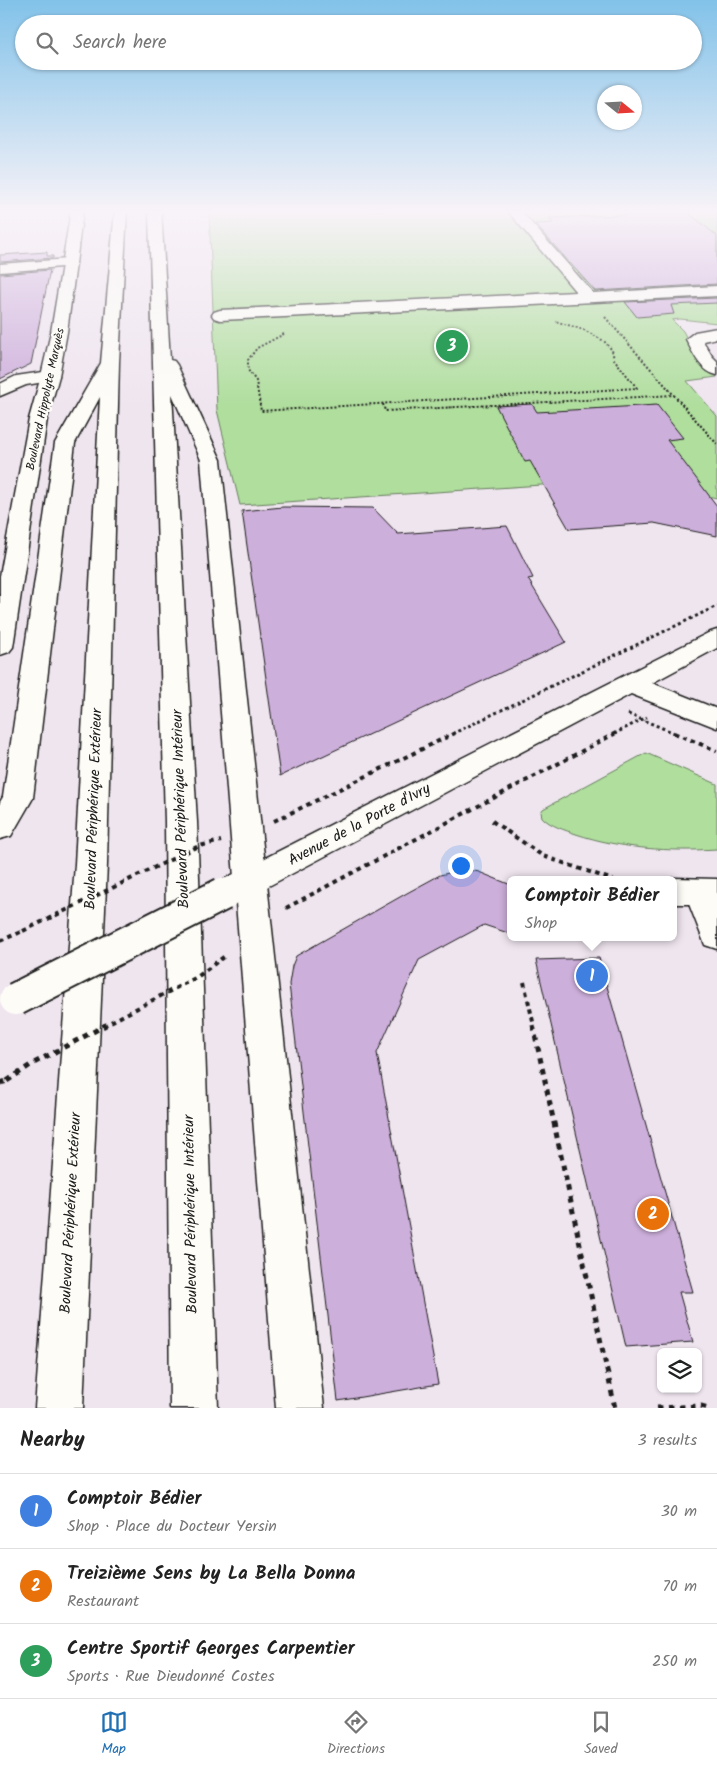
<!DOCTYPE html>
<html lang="en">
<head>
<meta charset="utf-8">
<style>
	body { margin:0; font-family:Kalam,sans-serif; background:#f6f6f6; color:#222 }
	.controls { position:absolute; right:15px; bottom:15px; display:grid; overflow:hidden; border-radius:8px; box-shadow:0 1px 4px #0004 }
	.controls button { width:45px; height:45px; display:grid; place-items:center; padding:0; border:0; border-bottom:1px solid #e0e0e0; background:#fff; color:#222; font:25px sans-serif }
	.compass { position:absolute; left:597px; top:85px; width:45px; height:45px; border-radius:50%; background:#fff; box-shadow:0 1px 4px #0004; rotate:108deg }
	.you { position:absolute; left:460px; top:865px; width:18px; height:18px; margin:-12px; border:4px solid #fff; border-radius:50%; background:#1a73e8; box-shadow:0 0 0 8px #1a73e833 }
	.badge { display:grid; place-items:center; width:32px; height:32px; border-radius:50%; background:#1f6fb2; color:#fff; font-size:16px; font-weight:700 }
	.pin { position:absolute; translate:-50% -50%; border:2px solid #fff; box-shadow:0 1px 5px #0006 }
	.popup { position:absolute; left:507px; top:876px; width:170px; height:65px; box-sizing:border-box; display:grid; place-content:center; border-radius:8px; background:#fff; filter:drop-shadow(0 1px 4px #0005); font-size:16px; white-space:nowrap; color:#767676 }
	.popup b { font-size:19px; color:#222 }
	.popup::after { content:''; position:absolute; left:50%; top:100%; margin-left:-10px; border:10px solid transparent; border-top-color:#fff }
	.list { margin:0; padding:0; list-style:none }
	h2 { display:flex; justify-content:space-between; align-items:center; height:65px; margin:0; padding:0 20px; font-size:21px }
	h2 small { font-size:16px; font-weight:400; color:#767676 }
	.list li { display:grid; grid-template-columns:32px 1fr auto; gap:15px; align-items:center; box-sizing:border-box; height:75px; padding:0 20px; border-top:1px solid #e0e0e0 }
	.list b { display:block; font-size:19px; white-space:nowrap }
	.list p { margin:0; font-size:16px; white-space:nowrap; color:#767676 }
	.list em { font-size:16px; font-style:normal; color:#767676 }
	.icon { flex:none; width:28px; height:28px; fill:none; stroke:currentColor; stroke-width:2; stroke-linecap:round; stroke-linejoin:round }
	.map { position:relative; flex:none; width:717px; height:1408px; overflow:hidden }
	.search { position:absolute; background:#fff; box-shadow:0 1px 4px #0004; left:15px; right:15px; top:15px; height:55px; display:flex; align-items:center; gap:12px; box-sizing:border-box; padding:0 18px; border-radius:28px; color:#767676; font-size:19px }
	.sheet { height:290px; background:#fff }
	nav { display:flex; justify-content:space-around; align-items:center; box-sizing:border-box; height:70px; border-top:1px solid #e0e0e0; background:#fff; font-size:14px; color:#767676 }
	nav a { display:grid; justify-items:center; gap:2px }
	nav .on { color:#1f6fb2 }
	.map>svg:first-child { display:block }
</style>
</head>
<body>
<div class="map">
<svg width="717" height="1408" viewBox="0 0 717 1408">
	<rect width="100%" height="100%" fill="#efe5ef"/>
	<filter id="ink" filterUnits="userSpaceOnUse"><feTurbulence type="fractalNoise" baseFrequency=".02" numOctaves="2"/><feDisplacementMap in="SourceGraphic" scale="10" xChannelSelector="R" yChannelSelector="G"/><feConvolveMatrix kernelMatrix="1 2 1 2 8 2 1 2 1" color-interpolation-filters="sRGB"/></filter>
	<g filter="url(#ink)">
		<g fill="#afde9d" stroke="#667d5c">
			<path d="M209,210H717V323L680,319L672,320L683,331L697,358L717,377L687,381L717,416V498L694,493L587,482L240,505L217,410Z"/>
			<path d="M646,753L717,784V849C669,852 622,849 576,834C565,830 550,826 542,817L541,812L543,809Z"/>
		</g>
		<g fill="#cdafdb" stroke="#1c1c1c">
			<path d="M688,212L717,236V284L595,291L535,224L553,223L549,218Z"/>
			<path d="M47,252V256H53V258L0,262V255Z"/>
			<path d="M50,270L31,364L0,379V274Z"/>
			<path d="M717,298V303L671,305L674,314L637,317L625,302Z"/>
			<path d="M532,404L537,412L657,405L683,438L667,440L717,506V536L654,523L569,529L530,461L525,462L496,406Z"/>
			<path d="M283,507L373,508L398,534L507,526L533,578L528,579L566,642L280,776L242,511Z"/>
			<path d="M465,869L479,872L511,885V934L484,925L419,960L377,1053L438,1384L338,1401L289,984L292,966L296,956L407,893L440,875Z"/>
			<path d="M599,958L693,1292H679L693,1342L626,1347L536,960Z"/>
		</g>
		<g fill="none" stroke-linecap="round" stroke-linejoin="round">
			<g stroke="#1c1c1c" stroke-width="3">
				<g id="minor">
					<path d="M507,210H520L593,293L717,286V296L220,320L214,318L212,315L214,312L220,310L576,292Z"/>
					<path d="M69,259L74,260L76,263L74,266L0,272V264Z"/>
					<path d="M717,328V338L703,341L712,356L717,361V375C700,371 693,353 686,339L695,332Z"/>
					<path d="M50,371L56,372L59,376L56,380L26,385L0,396V384L16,376Z"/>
					<path d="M673,878L717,879V949L705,945L689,904H673V880H668Z"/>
				</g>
			</g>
			<g stroke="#1c1c1c" stroke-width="3">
				<g id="major">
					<path d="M71,210H83L67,332L59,376L47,419L13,647L9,652L0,655V576L29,419L41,376L51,332Z"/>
					<path d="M717,630V648L652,683L717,709V728L631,694L244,899L232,903L220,899L215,890L220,881L708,633Z"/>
				</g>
			</g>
			<g stroke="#1c1c1c" stroke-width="3">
				<g id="highway">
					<path d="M115,210H127L119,362L107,864L83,1408H35L75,864L100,397L75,443L33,798L11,836L0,839V802L3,797L55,443L101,363Z"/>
					<path d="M149,210H161L170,360L174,361L177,365L221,460L324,1408H276L201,460L172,394L197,822L218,1408H170L165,822Z"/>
				</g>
			</g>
			<g stroke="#1c1c1c" stroke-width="2" stroke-dasharray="2 2" stroke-linecap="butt">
				<path d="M605,317L717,444"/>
				<path d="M284,334L257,348L248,360V370L256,381L261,411L637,388L614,359L612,350L604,341L584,330L555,321"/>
				<path d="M383,404L385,411L674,395"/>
			</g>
			<g stroke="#1c1c1c" stroke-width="3" stroke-dasharray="3 3" stroke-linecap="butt">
				<path d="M628,714L677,734"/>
				<path d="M452,734L717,606"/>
				<path d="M614,734L647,717"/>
			</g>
			<g stroke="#1c1c1c" stroke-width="4" stroke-dasharray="4.5 4.5" stroke-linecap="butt">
				<path d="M674,733L717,751"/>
				<path d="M274,821L455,733"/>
				<path d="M492,821L543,856L613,880"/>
				<path d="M286,908L616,733"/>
				<path d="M0,941L23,931"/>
				<path d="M524,982L534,1026"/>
			</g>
			<g stroke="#1c1c1c" stroke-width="5" stroke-dasharray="5.5 5.5" stroke-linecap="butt">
				<path d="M533,1025L615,1408"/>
				<path d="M0,1083L7,1081"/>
				<path d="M657,1408L701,1406L709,1408"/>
			</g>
			<use href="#minor" fill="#fdfcf7" fill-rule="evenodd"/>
			<use href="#major" fill="#fdfcf7" fill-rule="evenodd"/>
			<use href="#highway" fill="#fdfcf7" fill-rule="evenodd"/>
			<g stroke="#1c1c1c" stroke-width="36" stroke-linecap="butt">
				<path id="major-bridge" d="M16,999L223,894"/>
			</g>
			<g stroke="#1c1c1c" stroke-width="4" stroke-dasharray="4.5 4.5" stroke-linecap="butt">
				<path d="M23,931L199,846L221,841"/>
				<path d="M103,1026L197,977L226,955"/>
			</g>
			<path stroke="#1c1c1c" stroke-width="5" stroke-dasharray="5.5 5.5" stroke-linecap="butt" d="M7,1081L32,1064L106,1025"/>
			<use href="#major-bridge" stroke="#fdfcf7" stroke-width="32"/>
		</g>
	</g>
	<linearGradient id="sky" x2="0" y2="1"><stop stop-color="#82c2e9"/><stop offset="0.52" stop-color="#f8f3f8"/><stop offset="1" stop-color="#f8f3f8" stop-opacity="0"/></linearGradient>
	<rect width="717" height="407" fill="url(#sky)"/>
	<g text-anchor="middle" stroke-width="5" stroke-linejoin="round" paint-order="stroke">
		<g font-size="12" fill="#1c1c1c" stroke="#fdfcf7">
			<text transform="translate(45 399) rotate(-78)" y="4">Boulevard Hippolyte Marquès</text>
		</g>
		<g font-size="15" fill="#1c1c1c" stroke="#fdfcf7">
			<text transform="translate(93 809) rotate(-88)" y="5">Boulevard Périphérique Extérieur</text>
			<text transform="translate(180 809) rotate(-92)" y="5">Boulevard Périphérique Intérieur</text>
			<text transform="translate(359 824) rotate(-28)" y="5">Avenue de la Porte d'Ivry</text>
			<text transform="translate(70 1213) rotate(-87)" y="5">Boulevard Périphérique Extérieur</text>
			<text transform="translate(190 1214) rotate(-91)" y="5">Boulevard Périphérique Intérieur</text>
		</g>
	</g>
</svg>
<div class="controls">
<button><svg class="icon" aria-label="layers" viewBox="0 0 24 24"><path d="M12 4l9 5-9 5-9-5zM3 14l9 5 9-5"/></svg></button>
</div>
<svg class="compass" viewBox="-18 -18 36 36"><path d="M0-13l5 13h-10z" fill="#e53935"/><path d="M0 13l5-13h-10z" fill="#767676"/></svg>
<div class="you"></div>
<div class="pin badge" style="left:592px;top:976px;background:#3f7fe0">1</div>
<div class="popup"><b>Comptoir Bédier</b>Shop</div>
<div class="pin badge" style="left:653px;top:1214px;background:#e8710a">2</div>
<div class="pin badge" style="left:452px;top:346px;background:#2e9e5b">3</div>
<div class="search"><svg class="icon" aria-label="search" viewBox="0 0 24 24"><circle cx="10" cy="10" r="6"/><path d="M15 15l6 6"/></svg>Search here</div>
</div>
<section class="sheet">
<h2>Nearby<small>3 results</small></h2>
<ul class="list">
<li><span class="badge" style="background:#3f7fe0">1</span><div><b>Comptoir Bédier</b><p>Shop · Place du Docteur Yersin</p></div><em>30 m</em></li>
<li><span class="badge" style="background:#e8710a">2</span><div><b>Treizième Sens by La Bella Donna</b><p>Restaurant</p></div><em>70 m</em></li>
<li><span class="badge" style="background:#2e9e5b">3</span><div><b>Centre Sportif Georges Carpentier</b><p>Sports · Rue Dieudonné Costes</p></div><em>250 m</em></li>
</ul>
</section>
<nav>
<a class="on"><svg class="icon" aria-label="map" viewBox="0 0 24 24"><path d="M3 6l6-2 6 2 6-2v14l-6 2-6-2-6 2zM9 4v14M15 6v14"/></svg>Map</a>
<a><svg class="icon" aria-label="directions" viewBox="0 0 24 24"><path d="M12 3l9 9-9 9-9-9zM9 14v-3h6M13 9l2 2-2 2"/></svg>Directions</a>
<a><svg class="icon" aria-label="saved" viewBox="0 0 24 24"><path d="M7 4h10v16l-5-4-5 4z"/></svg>Saved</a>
</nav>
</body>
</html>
